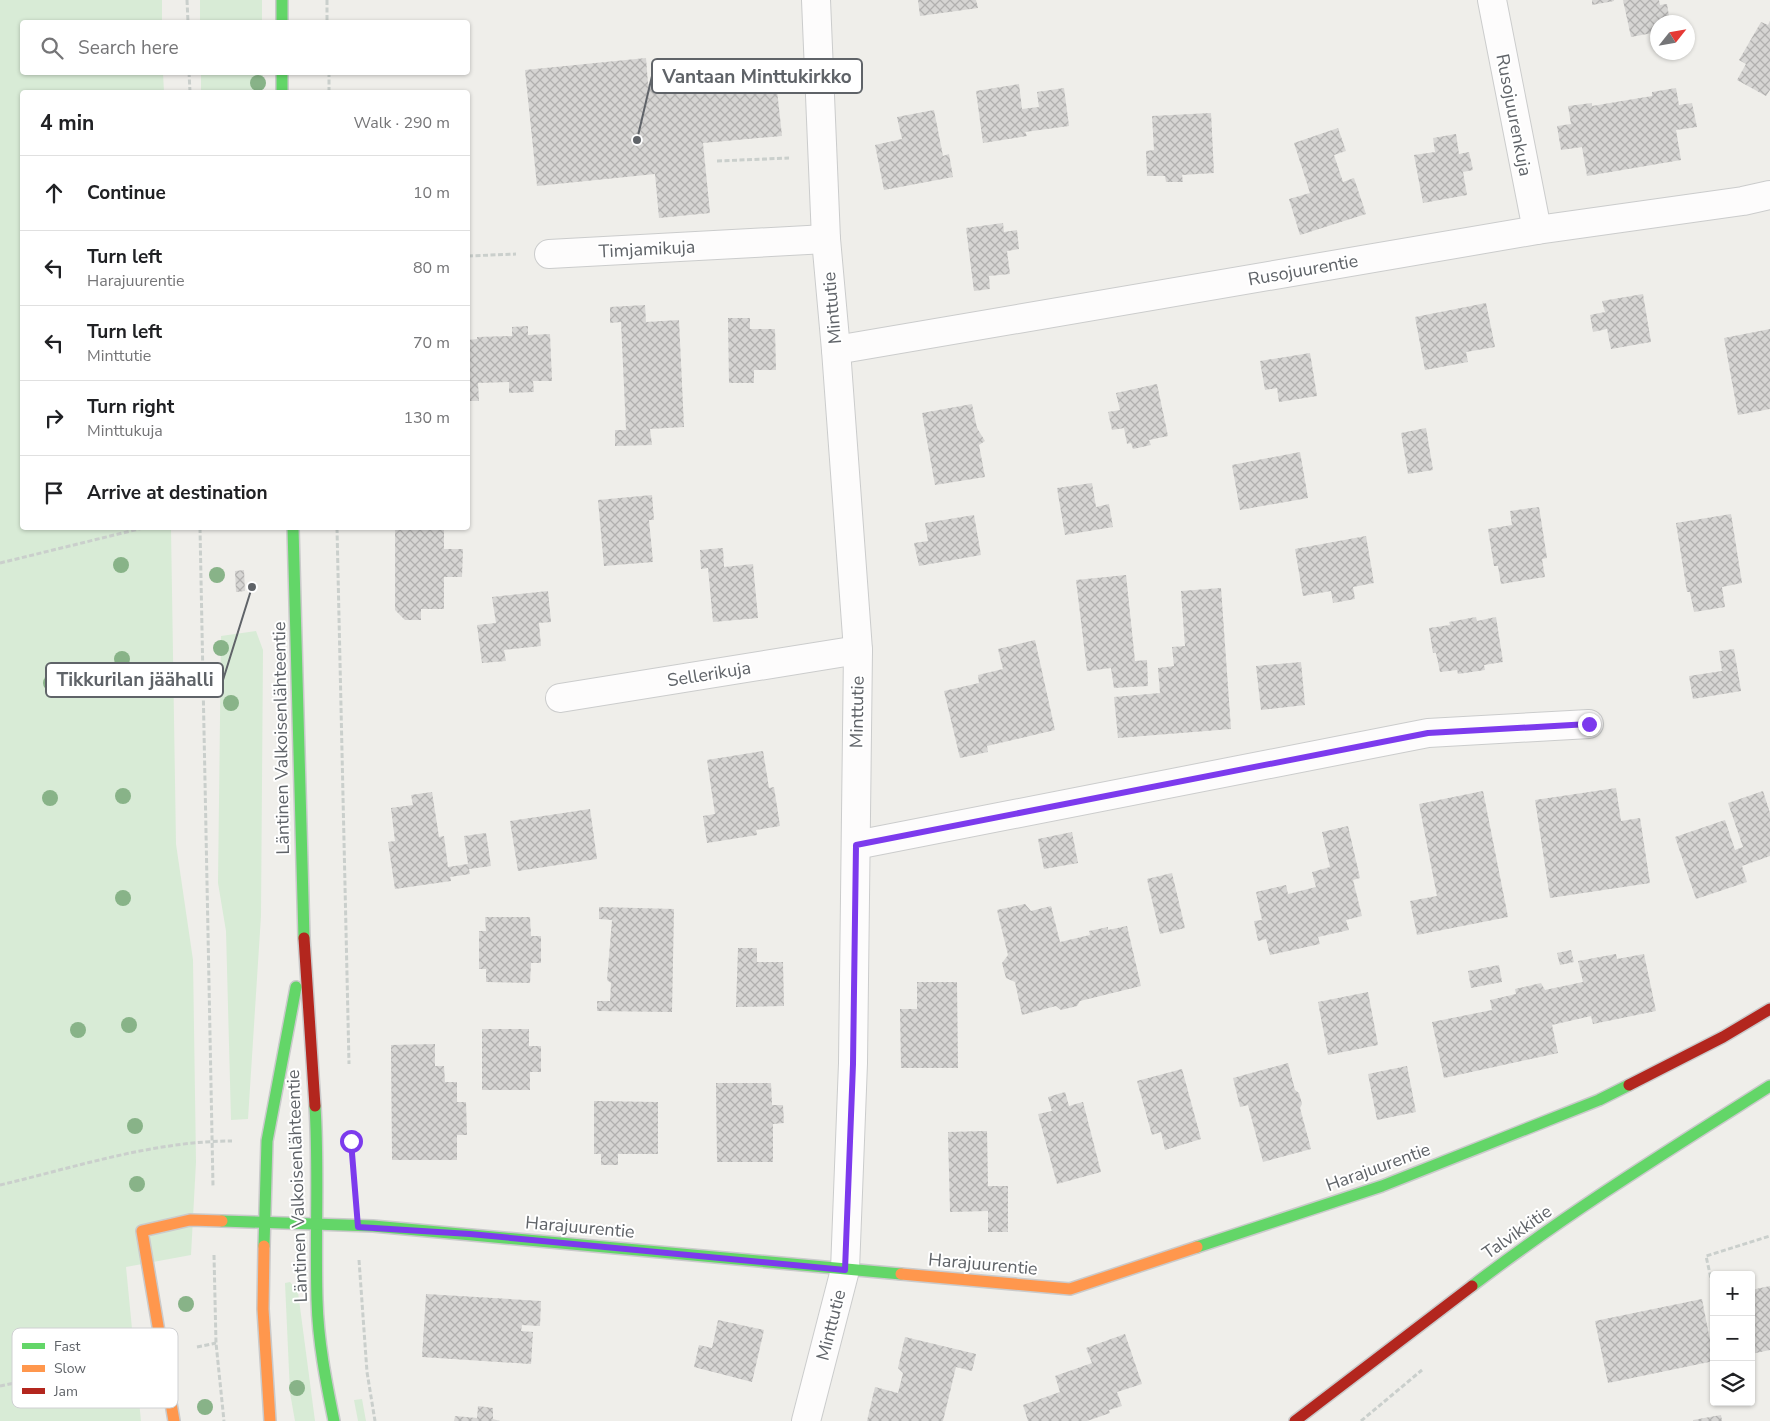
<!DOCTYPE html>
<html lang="en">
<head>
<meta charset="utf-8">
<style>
	body { margin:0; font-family:"Nunito Sans",sans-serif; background:#f6f6f6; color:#202124 }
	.controls { position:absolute; right:15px; bottom:15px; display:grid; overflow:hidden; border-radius:5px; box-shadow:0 1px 4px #0004 }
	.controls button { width:45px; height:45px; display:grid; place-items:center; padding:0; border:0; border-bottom:1px solid #e0e0e0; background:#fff; color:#202124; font:25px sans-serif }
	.compass { position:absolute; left:1650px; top:15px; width:45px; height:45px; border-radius:50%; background:#fff; box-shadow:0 1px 4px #0004; rotate:59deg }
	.stop { position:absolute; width:15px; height:15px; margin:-11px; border:4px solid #7c3aed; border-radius:50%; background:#fff }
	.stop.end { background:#7c3aed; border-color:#fff; box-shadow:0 1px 5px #0008 }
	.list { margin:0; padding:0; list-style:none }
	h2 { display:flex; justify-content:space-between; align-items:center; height:65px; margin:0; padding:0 20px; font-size:21px }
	h2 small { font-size:16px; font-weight:400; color:#757577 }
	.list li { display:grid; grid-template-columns:32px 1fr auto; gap:15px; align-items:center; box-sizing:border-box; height:75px; padding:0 20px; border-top:1px solid #e0e0e0 }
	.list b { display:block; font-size:19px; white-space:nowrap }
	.list p { margin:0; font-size:16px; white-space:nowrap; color:#757577 }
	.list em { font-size:16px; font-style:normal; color:#757577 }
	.icon { flex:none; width:28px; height:28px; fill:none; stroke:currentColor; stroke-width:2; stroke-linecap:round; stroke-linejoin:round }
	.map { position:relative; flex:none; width:1770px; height:1421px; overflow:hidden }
	.search { position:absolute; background:#fff; box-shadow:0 1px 4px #0004; left:20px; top:20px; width:450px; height:55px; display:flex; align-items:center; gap:12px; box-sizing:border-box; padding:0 18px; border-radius:5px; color:#757577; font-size:19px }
	.panel { position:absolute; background:#fff; box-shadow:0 1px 4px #0004; left:20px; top:90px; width:450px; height:440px; border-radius:5px }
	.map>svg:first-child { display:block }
</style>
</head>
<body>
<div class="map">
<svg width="1770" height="1421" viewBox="0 0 1770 1421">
	<defs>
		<pattern id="building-cross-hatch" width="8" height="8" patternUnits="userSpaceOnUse" patternTransform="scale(1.25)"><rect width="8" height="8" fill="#d6d5d3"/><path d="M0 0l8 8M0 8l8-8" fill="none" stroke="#b1b0af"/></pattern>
	</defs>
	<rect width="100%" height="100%" fill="#efeeea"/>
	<g fill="#d8ebd6">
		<path d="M0,0H162V22H22V72L163,73L164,92H22V528H171L176,844L193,960L196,1162L191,1255L126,1267L141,1421H0Z"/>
		<rect x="200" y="0" width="62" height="22"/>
		<rect x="201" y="73" width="62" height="19"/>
		<path d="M256,631L263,650L261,916L248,1119L231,1120L226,931L218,883L221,636Z"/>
		<path d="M290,1282L298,1292L315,1421H295L290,1393L285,1283Z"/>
		<path d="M362,1399L366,1421H358L354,1400Z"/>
	</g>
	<g fill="url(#building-cross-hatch)">
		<path d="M918,0H976L978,8L920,16Z"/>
		<path d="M1592,0H1614V1L1592,5Z"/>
		<path d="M1623,0H1659L1660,5L1667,4L1670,22H1658V32L1631,37Z"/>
		<path d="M1770,21V90L1766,96L1737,80L1746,64L1739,60L1761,22L1768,25Z"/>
		<path d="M646,58L648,84L775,72L782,136L703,143L710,213L659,218L655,174L537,186L525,70Z"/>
		<path d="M1019,84L1022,109L1039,107L1037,92L1064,88L1069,126L1025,132L1027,136L983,143L976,91Z"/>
		<path d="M1676,88L1679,105L1692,103L1697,127L1676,130L1681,160L1587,176L1582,147L1561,150L1557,126L1571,124L1568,106L1592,103V106L1652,96V92Z"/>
		<path d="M934,110L943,156L949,154L953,177L884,190L875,145L902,139L897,117Z"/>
		<path d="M1211,113L1214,173L1182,175L1183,182H1166L1165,176H1147L1146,151L1154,150L1152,116Z"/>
		<path d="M1338,128L1346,151L1334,155L1343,182L1354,178L1366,214L1300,235L1289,199L1310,193L1294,143Z"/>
		<path d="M1456,134L1459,154L1469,152L1473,170L1463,172L1467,195L1423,203L1414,155L1435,152L1433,138Z"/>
		<path d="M1003,223L1004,232L1017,230L1019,249L1007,251L1010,274L989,276L990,289L974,291L966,228Z"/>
		<path d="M1643,294L1651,342L1611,349L1607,329L1593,332L1590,315L1605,312L1602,301Z"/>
		<path d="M1486,303L1495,347L1466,352L1468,362L1425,370L1415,317Z"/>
		<path d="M645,305L646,322L679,320L684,427L650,429L652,445L615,446V430H626L621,322L610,323V307Z"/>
		<path d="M728,318H750V329H775L776,370H754V383H729Z"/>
		<path d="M528,326V335L550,334L552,381H533L534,392L509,393V382L478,383L479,401H468V340L477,339V337L512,336V327Z"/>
		<path d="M1770,329V409L1738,415L1724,338Z"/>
		<path d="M1310,353L1317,396L1279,402L1277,388L1265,390L1260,361Z"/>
		<path d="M1157,384L1168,436L1149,440L1151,445L1133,449L1131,443L1127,444L1124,428L1112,430L1108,412L1120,410L1116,393Z"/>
		<path d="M972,404L977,428L985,441L979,445L985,477L935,485L922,413Z"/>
		<path d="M1426,428L1433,470L1408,474L1401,433Z"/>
		<path d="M1300,452L1308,498L1240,510L1232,465Z"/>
		<path d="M1092,483L1096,507L1109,504L1113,527L1065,535L1057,488Z"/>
		<path d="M652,495L654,520H649L653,562L604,566L598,500Z"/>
		<path d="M1539,507L1547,558L1542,559L1545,577L1501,584L1498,566H1494L1488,529L1512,525L1510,511Z"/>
		<path d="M1731,514L1742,583L1722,587L1725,607L1694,612L1690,592H1687L1676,523Z"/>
		<path d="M974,515L981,555L919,566L914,543L928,541L925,523Z"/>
		<path d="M395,528H444V549H463L462,577H444V609H421V620H405L395,610Z"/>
		<path d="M1366,536L1374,583L1353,587L1355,599L1333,603L1331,591L1303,596L1295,549Z"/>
		<path d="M723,548L724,567L753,564L758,618L713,622L708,568L701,569L700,550Z"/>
		<path d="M244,570L245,591L236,592L235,571Z"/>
		<path d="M1126,575L1135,661L1147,660L1148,686L1114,688L1111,668L1087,671L1076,580Z"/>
		<path d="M1221,588L1231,729L1118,738L1114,697L1160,693L1158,668L1174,666L1172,647L1185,646L1181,591Z"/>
		<path d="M548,591L551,622L539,623L541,646L504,650L506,661L482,663L477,625L496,623L492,597Z"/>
		<path d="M1476,617L1477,621L1496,617L1503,662L1484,665L1485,670L1458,674L1457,670L1440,672L1436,653H1433L1429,628L1450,625L1449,622Z"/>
		<path d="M1035,640L1055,730L987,746L988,752L960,758L944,691L979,683L978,675L1003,669L998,649Z"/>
		<path d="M1734,649L1741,691L1693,699L1689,676L1722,671L1719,651Z"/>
		<path d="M1301,662L1305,705L1261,710L1256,666Z"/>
		<path d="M763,751L769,788L774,787L780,826L756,830L757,835L707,843L703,816L715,814L707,760Z"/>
		<path d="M1616,788L1621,821L1640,818L1650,883L1550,898L1535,800Z"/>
		<path d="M1483,791L1508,917L1417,935L1410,901L1437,896L1419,804Z"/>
		<path d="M1763,791L1770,813V856L1742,866L1747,882L1696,899L1675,837L1725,820L1735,850L1743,847L1728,803Z"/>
		<path d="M432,792L439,837L444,836L448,867L468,864L464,836L486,833L491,866L469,869L470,874L450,877L451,881L395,889L388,842L395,841L391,808L413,805L411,795Z"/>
		<path d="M590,809L597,859L518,871L510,821Z"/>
		<path d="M1348,826L1360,878L1353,880L1362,916L1346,920L1349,930L1318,937L1320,944L1270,955L1266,939L1258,941L1254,921L1262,920L1256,892L1286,885L1288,894L1316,887L1312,872L1330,867L1322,832Z"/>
		<path d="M1072,832L1078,863L1044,869L1038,839Z"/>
		<path d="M1172,873L1185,928L1160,934L1147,879Z"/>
		<path d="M1025,904L1031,911L1051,906L1060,942L1090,935L1089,931L1108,927V930L1127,926L1141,986L1080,1001L1077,1006L1061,1010L1056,1006L1022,1015L1015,982L1006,978L1002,963L1008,955L997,910Z"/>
		<path d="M599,907L674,909L672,1012L597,1011V1001H610L611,983L607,980L612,920L599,919Z"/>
		<path d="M485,917H530L531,936H541V963H531L530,983L486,982V969H479V931H486Z"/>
		<path d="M738,948H757V962H783L784,1006L736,1007Z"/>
		<path d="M1571,950L1574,962L1560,965L1557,953Z"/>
		<path d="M1616,954L1617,959L1644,954L1656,1011L1593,1024L1591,1016L1552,1025L1558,1053L1444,1078L1432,1022L1492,1010L1490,1000L1516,994L1515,989L1541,983L1545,990L1583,982L1578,961Z"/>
		<path d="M1499,965L1502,982L1471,988L1468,971Z"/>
		<path d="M917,982H957L958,1068H901L900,1009H917Z"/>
		<path d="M1368,992L1378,1045L1328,1055L1318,1002Z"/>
		<path d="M482,1029H529V1046H541V1072H530V1090H482Z"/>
		<path d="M435,1044V1066H444L445,1082H457V1102H466L467,1135H457V1160H392L391,1045Z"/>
		<path d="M1288,1063L1295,1090L1299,1093L1302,1104L1300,1108L1311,1149L1263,1162L1248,1105L1240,1107L1233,1078Z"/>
		<path d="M1407,1066L1416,1112L1377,1120L1368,1074Z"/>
		<path d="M1182,1069L1201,1139L1165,1150L1161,1132L1152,1135L1137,1081Z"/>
		<path d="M716,1083H771L772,1105H783L784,1123L773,1124V1162H717Z"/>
		<path d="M1065,1092L1069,1106L1083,1102L1101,1172L1057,1184L1038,1114L1052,1111L1048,1097Z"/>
		<path d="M594,1101L658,1102V1154H618V1165H601V1154H594Z"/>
		<path d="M987,1131L988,1186H1008V1232H988V1211L950,1212L948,1132Z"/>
		<path d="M1770,1286V1350L1751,1354V1290Z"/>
		<path d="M426,1294L541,1301L540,1326L522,1325L521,1331L533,1332L531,1364L422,1357Z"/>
		<path d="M1702,1299L1714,1361L1608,1383L1595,1321Z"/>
		<path d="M718,1320L764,1330L752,1382L694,1367L699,1345L712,1348Z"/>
		<path d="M1125,1334L1142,1384L1117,1392L1122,1406L1109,1410L1110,1413L1087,1421H1028L1023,1405L1060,1392L1055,1376L1092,1363L1086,1348Z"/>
		<path d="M905,1337L976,1354L972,1371L956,1367L943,1421H867L875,1387L898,1393L903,1373L898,1368Z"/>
		<path d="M478,1406L493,1408V1419L500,1421H454L455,1416L477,1418Z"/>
		<path d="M1721,1415L1722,1421H1693V1420Z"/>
	</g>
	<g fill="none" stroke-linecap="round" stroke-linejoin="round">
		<g stroke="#cbcccc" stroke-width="30">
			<g id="street">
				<path d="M1492,0L1537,230"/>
				<path d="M549,254L826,239"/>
				<path d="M836,350L1537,230L1743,201L1770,195"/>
				<path d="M560,698L858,650"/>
				<path d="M856,845L1428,733L1589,724"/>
				<path d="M806,1421L845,1270L853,1063L858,650L836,350L826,239L816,0"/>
			</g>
		</g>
		<g stroke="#cacacb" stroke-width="14">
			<g id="fast">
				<path d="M282,0V22"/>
				<path d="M282,72V92"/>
				<path d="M293,528L304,938"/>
				<path d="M315,1106C319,1171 315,1236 317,1300C318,1341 326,1382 334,1421"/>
				<path d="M222,1221L373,1226L901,1274"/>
				<path d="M264,1246L267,1141L296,987"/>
				<path d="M1197,1247L1382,1186L1599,1100L1629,1085"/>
				<path d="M1472,1286C1567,1213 1669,1150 1770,1086"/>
			</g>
		</g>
		<g stroke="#cacacb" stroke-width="14">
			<g id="slow">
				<path d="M264,1246L263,1309L270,1421"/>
				<path d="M901,1274L1070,1289L1197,1247"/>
				<path d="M174,1421L142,1231L190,1220L222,1221"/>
			</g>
		</g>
		<g stroke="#cacacb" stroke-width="14">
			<g id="jam">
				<path d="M304,938L315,1106"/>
				<path d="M1629,1085L1723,1037L1770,1009"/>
				<path d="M1295,1421L1472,1286"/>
			</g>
		</g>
		<g stroke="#cacfcc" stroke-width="3" stroke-dasharray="5 2.5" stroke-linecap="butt">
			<path d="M187,0L188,22"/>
			<path d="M327,0V22"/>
			<path d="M189,72L190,92"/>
			<path d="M329,72V92"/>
			<path d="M717,161L789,158"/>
			<path d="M468,256L516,254"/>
			<path d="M200,528L213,1186"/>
			<path d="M337,528L349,1064"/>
			<path d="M0,563L143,528"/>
			<path d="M354,1175L355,1191"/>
			<path d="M0,1185C76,1167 154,1141 232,1141"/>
			<path d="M214,1255L216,1343L224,1421"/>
			<path d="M359,1260L367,1372L375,1421"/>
			<path d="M1714,1292L1706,1256L1770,1236"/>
			<path d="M197,1347L216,1343"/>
			<path d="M0,1386L129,1360"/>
			<path d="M1361,1421L1422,1370"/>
		</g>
		<use href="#street" stroke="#fdfcfc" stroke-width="28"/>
		<use href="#fast" stroke="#63d668" stroke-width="11"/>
		<use href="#slow" stroke="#ff974d" stroke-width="11"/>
		<use href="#jam" stroke="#b3261e" stroke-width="11"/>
	</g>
	<g fill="#88b388">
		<circle cx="258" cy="83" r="8"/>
		<circle cx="121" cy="565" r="8"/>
		<circle cx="217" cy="575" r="8"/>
		<circle cx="221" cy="648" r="8"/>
		<circle cx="122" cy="659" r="8"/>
		<circle cx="51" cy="683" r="8"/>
		<circle cx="231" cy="703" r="8"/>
		<circle cx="123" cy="796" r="8"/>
		<circle cx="50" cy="798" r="8"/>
		<circle cx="123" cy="898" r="8"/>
		<circle cx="129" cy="1025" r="8"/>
		<circle cx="78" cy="1030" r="8"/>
		<circle cx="135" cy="1126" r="8"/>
		<circle cx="137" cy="1184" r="8"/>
		<circle cx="186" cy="1304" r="8"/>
		<circle cx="297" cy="1388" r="8"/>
		<circle cx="205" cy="1407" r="8"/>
	</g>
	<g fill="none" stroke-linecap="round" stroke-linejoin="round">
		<path stroke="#7c3aed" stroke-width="6" d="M351,1141L358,1227L470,1234L845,1270L853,1064L856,845L1428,733L1589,724"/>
	</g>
	<g text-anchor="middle" stroke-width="4" stroke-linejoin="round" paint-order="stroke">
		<g font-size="18" fill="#5f6368" stroke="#fff">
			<text transform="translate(1514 115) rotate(79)" y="6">Rusojuurenkuja</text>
			<text transform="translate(647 249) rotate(-3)" y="6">Timjamikuja</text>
			<text transform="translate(1303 270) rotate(-10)" y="6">Rusojuurentie</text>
			<text transform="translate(832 308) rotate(-95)" y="6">Minttutie</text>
			<text transform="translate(709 674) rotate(-9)" y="6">Sellerikuja</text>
			<text transform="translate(857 712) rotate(-89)" y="6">Minttutie</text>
			<text transform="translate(281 738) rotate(-91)" y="6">Läntinen Valkoisenlähteentie</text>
			<text transform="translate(1378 1167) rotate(-20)" y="6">Harajuurentie</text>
			<text transform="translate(297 1186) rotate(-92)" y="6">Läntinen Valkoisenlähteentie</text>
			<text transform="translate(580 1227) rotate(5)" y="6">Harajuurentie</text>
			<text transform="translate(1517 1232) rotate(-35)" y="6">Talvikkitie</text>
			<text transform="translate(983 1264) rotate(5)" y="6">Harajuurentie</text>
			<text transform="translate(831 1325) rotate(-76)" y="6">Minttutie</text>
		</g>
	</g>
	<rect x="12" y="1328" width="166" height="80" rx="8" fill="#fff" stroke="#cfd0d2" stroke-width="1"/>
	<rect x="22" y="1343" width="23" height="6" fill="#63d668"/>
	<rect x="22" y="1365" width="23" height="7" fill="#ff974d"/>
	<rect x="22" y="1388" width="23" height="6" fill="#b3261e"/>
	<g font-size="14" fill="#5f6368">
		<text x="54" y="1351">Fast</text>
		<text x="54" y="1373">Slow</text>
		<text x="54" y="1396">Jam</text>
	</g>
	<path fill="none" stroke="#5f6368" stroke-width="2" d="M637 140L652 76M252 587L223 680"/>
	<g fill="#5f6368" stroke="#fff" stroke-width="2">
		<circle cx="637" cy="140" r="5"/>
		<circle cx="252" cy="587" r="5"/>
	</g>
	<g fill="#fff" stroke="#5f6368" stroke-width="2">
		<rect x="652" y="59" width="210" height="34" rx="5"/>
		<rect x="46" y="663" width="177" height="34" rx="5"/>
	</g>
	<g font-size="19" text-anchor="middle" font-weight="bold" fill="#5f6368">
		<text x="757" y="83">Vantaan Minttukirkko</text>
		<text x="135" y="686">Tikkurilan jäähalli</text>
	</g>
</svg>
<div class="controls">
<button>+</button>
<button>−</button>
<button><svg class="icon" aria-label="layers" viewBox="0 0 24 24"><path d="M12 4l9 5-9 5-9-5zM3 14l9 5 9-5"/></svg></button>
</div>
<svg class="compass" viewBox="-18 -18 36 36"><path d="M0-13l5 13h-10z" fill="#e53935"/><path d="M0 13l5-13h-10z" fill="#757577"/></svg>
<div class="stop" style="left:351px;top:1141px"></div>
<div class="stop end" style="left:1589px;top:724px"></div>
<div class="search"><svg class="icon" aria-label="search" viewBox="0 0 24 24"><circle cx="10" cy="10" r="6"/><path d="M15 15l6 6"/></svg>Search here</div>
<section class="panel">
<h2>4 min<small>Walk · 290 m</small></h2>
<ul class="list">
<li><svg class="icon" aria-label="ahead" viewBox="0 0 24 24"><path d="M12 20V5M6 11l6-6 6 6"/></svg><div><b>Continue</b></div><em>10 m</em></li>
<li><svg class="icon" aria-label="left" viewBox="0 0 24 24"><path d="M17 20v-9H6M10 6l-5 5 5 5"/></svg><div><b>Turn left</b><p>Harajuurentie</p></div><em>80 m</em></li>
<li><svg class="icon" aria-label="left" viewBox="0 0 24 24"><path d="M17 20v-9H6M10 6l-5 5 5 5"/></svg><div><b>Turn left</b><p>Minttutie</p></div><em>70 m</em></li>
<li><svg class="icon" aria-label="right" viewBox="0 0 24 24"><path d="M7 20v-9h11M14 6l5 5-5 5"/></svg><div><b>Turn right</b><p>Minttukuja</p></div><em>130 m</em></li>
<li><svg class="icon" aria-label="arrive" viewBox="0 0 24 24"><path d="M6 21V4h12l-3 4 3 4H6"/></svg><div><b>Arrive at destination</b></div></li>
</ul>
</section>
</div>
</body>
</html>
